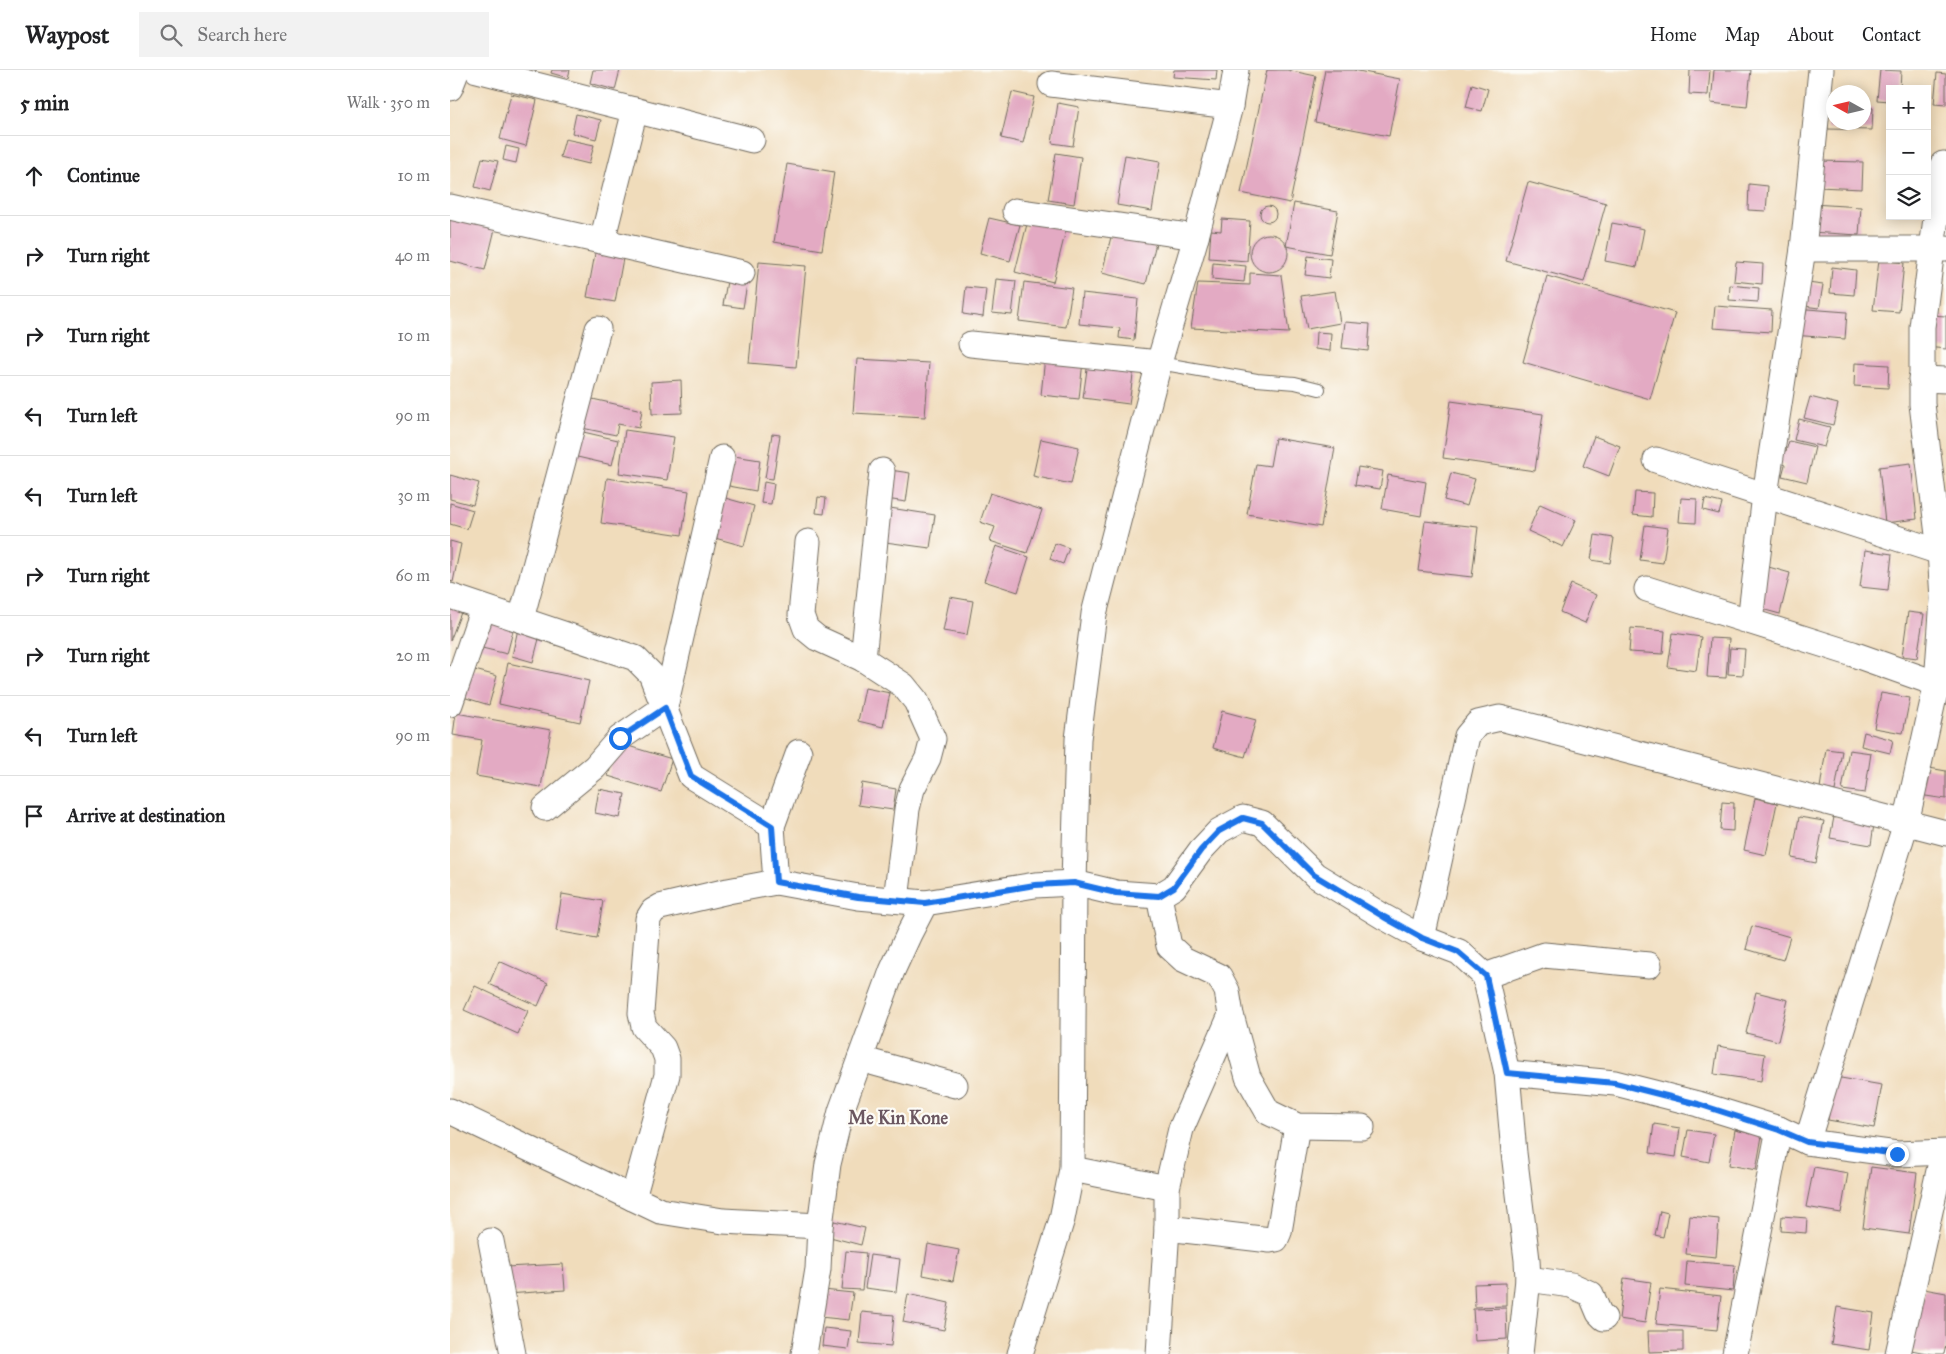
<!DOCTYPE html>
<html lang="en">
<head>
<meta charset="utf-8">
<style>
	body { margin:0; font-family:"IM FELL Great Primer",serif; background:#f2f2f2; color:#202124 }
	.controls { position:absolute; right:15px; top:15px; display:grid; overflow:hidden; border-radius:0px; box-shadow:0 2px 12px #0003 }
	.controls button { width:45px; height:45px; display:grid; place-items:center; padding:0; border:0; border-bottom:1px solid #e0e0e0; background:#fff; color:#202124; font:25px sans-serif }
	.compass { position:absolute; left:1376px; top:15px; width:45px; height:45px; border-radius:50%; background:#fff; box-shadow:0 2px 12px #0003; rotate:278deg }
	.stop { position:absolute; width:15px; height:15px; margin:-11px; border:4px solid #1a73e8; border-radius:50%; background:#fff }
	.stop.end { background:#1a73e8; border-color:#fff; box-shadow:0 1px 5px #0008 }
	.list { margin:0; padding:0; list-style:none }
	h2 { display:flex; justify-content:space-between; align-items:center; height:65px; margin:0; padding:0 20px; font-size:21px }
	h2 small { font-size:16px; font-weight:400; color:#757577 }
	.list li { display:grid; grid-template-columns:32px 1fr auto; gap:15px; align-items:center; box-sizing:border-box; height:80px; padding:0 20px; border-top:1px solid #e0e0e0 }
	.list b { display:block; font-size:19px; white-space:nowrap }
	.list em { font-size:16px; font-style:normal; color:#757577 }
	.icon { flex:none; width:28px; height:28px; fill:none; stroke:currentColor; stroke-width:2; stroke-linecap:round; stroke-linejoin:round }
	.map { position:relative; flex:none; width:1496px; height:1284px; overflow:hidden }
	header { display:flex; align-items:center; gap:30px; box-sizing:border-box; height:70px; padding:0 25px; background:#fff; border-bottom:1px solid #e0e0e0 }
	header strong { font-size:24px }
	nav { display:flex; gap:28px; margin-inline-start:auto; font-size:18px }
	.search { width:350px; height:45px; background:#f2f2f2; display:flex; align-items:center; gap:12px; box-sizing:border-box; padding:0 18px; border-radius:0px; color:#757577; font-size:19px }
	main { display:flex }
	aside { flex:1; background:#fff }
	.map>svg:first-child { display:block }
</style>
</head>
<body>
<header>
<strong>Waypost</strong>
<div class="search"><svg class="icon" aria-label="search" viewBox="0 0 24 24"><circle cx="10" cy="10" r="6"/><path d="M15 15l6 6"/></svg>Search here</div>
<nav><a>Home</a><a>Map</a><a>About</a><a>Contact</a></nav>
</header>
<main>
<aside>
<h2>5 min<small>Walk · 350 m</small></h2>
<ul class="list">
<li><svg class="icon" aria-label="ahead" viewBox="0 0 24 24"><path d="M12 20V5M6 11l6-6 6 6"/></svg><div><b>Continue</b></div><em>10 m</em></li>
<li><svg class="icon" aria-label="right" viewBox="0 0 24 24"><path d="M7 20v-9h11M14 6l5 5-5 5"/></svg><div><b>Turn right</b></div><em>40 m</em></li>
<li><svg class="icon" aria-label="right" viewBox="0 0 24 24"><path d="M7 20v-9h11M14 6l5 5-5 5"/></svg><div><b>Turn right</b></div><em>10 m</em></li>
<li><svg class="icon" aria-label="left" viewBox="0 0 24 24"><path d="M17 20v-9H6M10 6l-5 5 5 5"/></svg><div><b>Turn left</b></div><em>90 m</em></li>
<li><svg class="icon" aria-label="left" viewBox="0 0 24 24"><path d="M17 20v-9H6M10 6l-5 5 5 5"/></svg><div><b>Turn left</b></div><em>30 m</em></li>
<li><svg class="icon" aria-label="right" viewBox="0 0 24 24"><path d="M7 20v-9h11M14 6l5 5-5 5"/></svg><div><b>Turn right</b></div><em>60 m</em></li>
<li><svg class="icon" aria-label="right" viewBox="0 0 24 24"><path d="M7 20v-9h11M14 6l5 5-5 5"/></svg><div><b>Turn right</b></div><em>20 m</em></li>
<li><svg class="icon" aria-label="left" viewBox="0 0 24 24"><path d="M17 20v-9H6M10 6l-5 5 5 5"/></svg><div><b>Turn left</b></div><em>90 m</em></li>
<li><svg class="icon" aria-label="arrive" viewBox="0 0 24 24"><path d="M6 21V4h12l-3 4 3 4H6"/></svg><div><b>Arrive at destination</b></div></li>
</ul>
</aside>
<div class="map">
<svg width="1496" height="1284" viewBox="0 0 1496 1284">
	<rect width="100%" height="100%" fill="#fdfcf7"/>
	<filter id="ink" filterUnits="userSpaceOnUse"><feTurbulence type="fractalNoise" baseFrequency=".02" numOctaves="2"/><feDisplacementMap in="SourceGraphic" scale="10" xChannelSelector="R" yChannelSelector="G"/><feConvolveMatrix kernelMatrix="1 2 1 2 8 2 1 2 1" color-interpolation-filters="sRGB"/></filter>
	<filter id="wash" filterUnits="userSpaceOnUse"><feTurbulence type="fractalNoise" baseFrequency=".0096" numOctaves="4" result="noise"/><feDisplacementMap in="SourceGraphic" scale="20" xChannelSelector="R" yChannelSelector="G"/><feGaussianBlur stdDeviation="1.12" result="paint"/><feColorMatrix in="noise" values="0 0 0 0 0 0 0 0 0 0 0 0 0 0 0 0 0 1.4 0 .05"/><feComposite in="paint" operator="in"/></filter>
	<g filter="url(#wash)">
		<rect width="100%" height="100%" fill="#f0dcbb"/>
		<g id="blocks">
			<g fill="#e3aac3">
				<path d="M102,0H120L118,8L101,3Z"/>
				<path d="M143,0H170L165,20L140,13Z"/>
				<path d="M724,0H767L766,10L723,7Z"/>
				<path d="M817,0H837L866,6L840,133L791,123Z"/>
				<path d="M875,0H903L950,9L939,66L865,52Z"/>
				<path d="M1240,0H1260L1258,25L1239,24Z"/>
				<path d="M1264,0H1301L1297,37L1261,33Z"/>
				<path d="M1430,0L1451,1L1450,19H1440V31L1427,30Z"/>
				<path d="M1487,3L1496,4V35L1484,34Z"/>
				<path d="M1022,14L1038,19L1032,41L1016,37Z"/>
				<path d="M562,22L584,27L573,73L551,68Z"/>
				<path d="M61,24L87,30L76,76L50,69Z"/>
				<path d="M608,33L629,37L623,76L602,73Z"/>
				<path d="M1379,36H1384V52H1414V37L1423,38L1422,60L1378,59Z"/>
				<path d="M126,44L151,50L146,69L122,63Z"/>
				<path d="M115,69L144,75L139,94L110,87Z"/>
				<path d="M56,76L69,79L66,93L53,90Z"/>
				<path d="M606,83L631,87L624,134L598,130Z"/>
				<path d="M675,85L710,91L702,141L667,135Z"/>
				<path d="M32,88L48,91L40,121L25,117Z"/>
				<path d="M1369,91L1413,92L1412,119L1368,117Z"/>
				<path d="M337,94L384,102L372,180L324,172Z"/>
				<path d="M1078,112L1156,133L1134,212L1056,191Z"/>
				<path d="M1299,114L1318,116L1316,141L1298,140Z"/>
				<path d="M844,133L888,141L880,184L836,176Z"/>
				<path d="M1362,134L1411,137L1409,165L1360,162Z"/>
				<circle cx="818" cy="144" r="8"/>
				<path d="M0,143L46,155L35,200L0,191Z"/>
				<path d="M539,148L570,155L560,191L530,183Z"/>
				<path d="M772,149L800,151L797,191L759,188L761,160L771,161Z"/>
				<path d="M578,150L616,160L603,212L565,202Z"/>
				<path d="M1162,153L1194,159L1187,197L1155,191Z"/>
				<path d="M662,163L706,173L696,214L652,203Z"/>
				<circle cx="819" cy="183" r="19"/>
				<path d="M146,178L174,183L165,232L137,227Z"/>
				<path d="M858,186L881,189L879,208L855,205Z"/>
				<path d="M1429,190L1454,193L1449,242L1423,240Z"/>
				<path d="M309,192L356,196L346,297L299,293Z"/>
				<path d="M1286,192L1313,194L1312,214L1284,211Z"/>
				<path d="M763,193L796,196L794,212L762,209Z"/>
				<path d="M1382,197L1406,200L1404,225L1380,223Z"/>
				<path d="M800,203L831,205L839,263L741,258L748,213L800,215Z"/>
				<path d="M278,205L298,208L293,238L273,235Z"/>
				<path d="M1097,206L1225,243L1200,329L1073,292Z"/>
				<path d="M546,209L566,211L562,245L542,243Z"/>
				<path d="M574,212L622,218L616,257L569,251Z"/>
				<path d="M1350,212L1373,215L1369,238L1346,235Z"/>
				<path d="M1280,215L1309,218L1308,232L1279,230Z"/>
				<path d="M516,217L536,219L533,247L513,244Z"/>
				<path d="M885,221L890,253L857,259L851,226Z"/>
				<path d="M632,223L688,229L684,270L669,268L670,258L629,254Z"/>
				<path d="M1265,236L1322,240L1321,262L1263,258Z"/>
				<path d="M1344,238L1397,242L1395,269L1342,265Z"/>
				<path d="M1479,245L1496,246V279L1476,277Z"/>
				<path d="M895,252L920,254L918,281L892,278Z"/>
				<path d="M866,262L881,263L880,281L865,279Z"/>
				<path d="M595,287L633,291L629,329L591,325Z"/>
				<path d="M407,289L479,293L475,347L403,343Z"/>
				<path d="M638,292L684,298L679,334L633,328Z"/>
				<path d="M1405,293L1439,295L1438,318L1404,316Z"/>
				<path d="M231,310L232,343L202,344L201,312Z"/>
				<path d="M1360,327L1388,334L1383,355L1354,348Z"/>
				<path d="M138,328L192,340L189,358L168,354L166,365L132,358Z"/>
				<path d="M1001,331L1093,344L1085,401L993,388Z"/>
				<path d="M1349,349L1380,357L1374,377L1344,370Z"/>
				<path d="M175,360L224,367L217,410L169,403Z"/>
				<path d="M129,361L168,370L162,395L123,386Z"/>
				<path d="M322,364L330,365L323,409L315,408Z"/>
				<path d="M1144,366L1170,376L1159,406L1133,396Z"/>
				<path d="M825,368L885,378L871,457L797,444L806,394L820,396Z"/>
				<path d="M591,369L629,377L621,414L583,406Z"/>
				<path d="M1339,371L1365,377L1357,412L1332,406L1335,395L1327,393L1330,380L1336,381Z"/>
				<path d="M284,386L310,390L306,421L279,416Z"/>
				<path d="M1461,393L1467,449L1435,453L1429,397Z"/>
				<path d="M908,397L933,401L930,419L905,415Z"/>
				<path d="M440,400L460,403L456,432L436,429Z"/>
				<path d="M1001,403L1025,409L1017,436L994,430Z"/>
				<path d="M0,405L29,413L23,435L0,429Z"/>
				<path d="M938,405L976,412L971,446L932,439Z"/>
				<path d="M157,408L239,421L232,465L151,453Z"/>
				<path d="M314,412L324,414L321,434L311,433Z"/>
				<path d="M1185,422L1203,423L1202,447L1183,445Z"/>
				<path d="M540,423L592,440L577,483L540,471L545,457L530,452Z"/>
				<path d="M368,427L376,428L374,444L366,443Z"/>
				<path d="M275,428L304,436L294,476L265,468Z"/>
				<path d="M1231,428L1247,429L1246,453L1229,452Z"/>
				<path d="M1255,429L1272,433L1269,444L1253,440Z"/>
				<path d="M0,433L23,440L17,459L0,454Z"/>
				<path d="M1090,434L1126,450L1113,477L1078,461Z"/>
				<path d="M440,438L485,445L480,478L435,472Z"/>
				<path d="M975,451L1028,457L1022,507L968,501Z"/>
				<path d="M1195,455L1218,458L1213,493L1190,490Z"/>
				<path d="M1145,465L1164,468L1160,493L1141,490Z"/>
				<path d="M0,471L11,474L3,512L0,511Z"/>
				<path d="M605,473L619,478L613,494L600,489Z"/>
				<path d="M546,476L579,487L568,522L534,511Z"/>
				<path d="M1415,480L1442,484L1438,520L1410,517Z"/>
				<path d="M1315,496L1340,503L1330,544L1304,537Z"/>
				<path d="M1121,514L1146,525L1135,553L1110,542Z"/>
				<path d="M500,527L523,531L517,565L493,561Z"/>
				<path d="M0,536L12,540L0,571Z"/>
				<path d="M1458,542L1474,544L1467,588L1452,586Z"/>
				<path d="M34,550L64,557L57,584L28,577Z"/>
				<path d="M1181,558L1215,561L1213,584L1179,582Z"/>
				<path d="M68,559L90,565L83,592L62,586Z"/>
				<path d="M1223,563L1251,567L1246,601L1218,597Z"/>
				<path d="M1260,568L1279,569L1276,608L1257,607Z"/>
				<path d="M1280,578L1295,579L1293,605L1278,604Z"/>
				<path d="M58,593L139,611L130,652L49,634Z"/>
				<path d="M21,599L47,606L39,635L13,627Z"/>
				<path d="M415,618L440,623L433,657L408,651Z"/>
				<path d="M1431,623L1460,628L1453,663L1424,658Z"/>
				<path d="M772,641L806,650L795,687L763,678Z"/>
				<path d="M6,643L101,660L91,717L26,706L32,670L3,665Z"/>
				<path d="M1414,662L1443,670L1440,683L1411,676Z"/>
				<path d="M168,673L222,689L211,722L158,706Z"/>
				<path d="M1376,679L1392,681L1385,721L1370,718Z"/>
				<path d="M1399,680L1421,683L1415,723L1392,720Z"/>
				<path d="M1474,697L1496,701V729L1469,725Z"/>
				<path d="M412,713L446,719L443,740L408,735Z"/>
				<path d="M149,719L175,724L170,748L145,743Z"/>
				<path d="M1305,728L1327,733L1316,785L1294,780Z"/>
				<path d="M1272,732L1284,733L1283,761L1270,760Z"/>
				<path d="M1349,747L1374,751L1366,793L1342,788Z"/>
				<path d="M1384,747L1424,754L1421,775L1380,768Z"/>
				<path d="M112,824L153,831L147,868L106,861Z"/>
				<path d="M1302,856L1340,867L1333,890L1296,879Z"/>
				<path d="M49,891L98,913L88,936L39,914Z"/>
				<path d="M25,916L78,941L68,964L14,940Z"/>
				<path d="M1306,922L1338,930L1328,971L1296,963Z"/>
				<path d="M1268,976L1315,984L1311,1011L1264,1004Z"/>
				<path d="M1385,1007L1432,1015L1424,1058L1378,1050Z"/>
				<path d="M1204,1054L1230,1058L1226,1087L1200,1083Z"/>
				<path d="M1238,1060L1264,1064L1259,1092L1233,1087Z"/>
				<path d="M1285,1060L1312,1066L1306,1100L1279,1095Z"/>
				<path d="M1364,1097L1398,1103L1391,1143L1356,1137Z"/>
				<path d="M1421,1097L1467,1103L1459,1164L1413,1158Z"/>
				<path d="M1210,1141L1218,1143L1213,1167L1205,1165Z"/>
				<path d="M1240,1146L1269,1149L1266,1187L1236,1184Z"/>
				<path d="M1332,1146L1357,1148L1356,1163L1331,1161Z"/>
				<path d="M384,1151L415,1158L411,1175L380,1167Z"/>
				<path d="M478,1174L509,1180L503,1211L473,1205Z"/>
				<path d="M396,1181L416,1183L412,1220L392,1219Z"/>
				<path d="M420,1185L450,1189L446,1222L415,1218Z"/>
				<path d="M1237,1191L1285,1195L1283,1221L1235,1216Z"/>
				<path d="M113,1194L115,1220L57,1224L56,1197Z"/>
				<path d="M1174,1208L1201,1212L1195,1253L1169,1249Z"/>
				<path d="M1056,1213V1236L1025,1237L1024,1214Z"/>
				<path d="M1210,1219L1271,1226L1267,1260L1206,1254Z"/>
				<path d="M1474,1219L1496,1223V1275L1494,1284H1482L1461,1280Z"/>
				<path d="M373,1220L403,1223L399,1250L370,1247Z"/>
				<path d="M458,1224L499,1233L494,1260L453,1252Z"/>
				<path d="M1387,1237L1424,1243L1419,1280L1381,1274Z"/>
				<path d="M1056,1238L1057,1269L1025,1271L1023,1239Z"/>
				<path d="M412,1242L444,1245L441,1276L409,1273Z"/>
				<path d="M374,1258L401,1261L398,1279L372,1276Z"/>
				<path d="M1198,1261H1233V1281L1199,1282Z"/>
			</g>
		</g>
	</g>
	<g filter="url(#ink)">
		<use href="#blocks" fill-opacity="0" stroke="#70695d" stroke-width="1"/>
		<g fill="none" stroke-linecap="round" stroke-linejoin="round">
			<g stroke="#70695d" stroke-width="14">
				<path id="lane" d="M709,293L807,310L845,313L869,319"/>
			</g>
			<g stroke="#70695d" stroke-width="27">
				<g id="street">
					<path d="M27,0L302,70"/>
					<path d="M601,14L780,36"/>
					<path d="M0,18L7,0"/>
					<path d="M0,137L292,203"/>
					<path d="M565,141L746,167"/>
					<path d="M152,171L185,40"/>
					<path d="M1353,179H1496"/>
					<path d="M521,274L709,293"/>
					<path d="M1471,309L1496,310"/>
					<path d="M1206,390L1496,484"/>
					<path d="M358,472L351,545L356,559L367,568L413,589L453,615L466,631L483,669L478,688L462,719L457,739L446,830"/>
					<path d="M1197,519L1403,584L1496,617"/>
					<path d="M0,526L185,588L201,604L241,706L322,756"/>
					<path d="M71,549L148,259"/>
					<path d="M1300,551L1315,425L1353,179L1371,0"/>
					<path d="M413,589L432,401"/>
					<path d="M0,634L33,538"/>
					<path d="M95,738L145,697L170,668L215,637L272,388"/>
					<path d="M326,812L322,756L349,682"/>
					<path d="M709,826L719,876L733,889L769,906L777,921L781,945L798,1007L818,1042L847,1056L912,1057"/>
					<path d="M972,868L1017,666L1028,653L1050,648L1496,763"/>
					<path d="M1035,906L1094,885L1199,895"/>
					<path d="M410,989L505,1015"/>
					<path d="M1057,1003L1165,1013L1248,1034L1329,1059L1357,1072L1447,1084L1496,1082"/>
					<path d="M0,1041L210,1141L273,1151L370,1156"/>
					<path d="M1357,1072L1456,753L1487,613L1493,529L1490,481L1472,334V257L1493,94"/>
					<path d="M622,1099L717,1118"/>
					<path d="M183,1128L217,1005V989L213,978L194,957L191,943L198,849L203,841L210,837L278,821L326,812L408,827L475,833"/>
					<path d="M717,1158L820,1170L826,1169L829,1162L847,1056"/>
					<path d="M41,1171L63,1284"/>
					<path d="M1078,1209L1121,1215L1141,1224L1149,1243L1154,1248"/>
					<path d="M354,1284L368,1199L370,1156L378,1094L391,1041L442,901L459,864L475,833L585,815L624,813L666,823L709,826L724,817L751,780L769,761L793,748L812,753L865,805L934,847L972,868L1009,882L1035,906L1057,1003L1064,1083L1077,1190L1078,1209L1070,1284"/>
					<path d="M570,1284L612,1149L622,1099L624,813L628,669L644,544L709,293L746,167L780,36L786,0"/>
					<path d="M709,1284L717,1158V1118L731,1059L781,945"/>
					<path d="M1285,1284L1329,1059"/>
					<path d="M1448,1284L1493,1083"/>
				</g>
			</g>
			<use href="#lane" stroke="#fff" stroke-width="12"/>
			<use href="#street" stroke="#fff" stroke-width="25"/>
		</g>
	</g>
	<g fill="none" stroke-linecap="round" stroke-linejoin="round" filter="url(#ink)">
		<path stroke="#1a73e8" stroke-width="6" d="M170,668L215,638L241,706L322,756L326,812L408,827L475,833L585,815L624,813L666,823L709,826L724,817L751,780L769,761L793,748L812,753L864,805L934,847L972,868L1008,882L1036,906L1057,1003L1165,1013L1248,1034L1329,1060L1357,1072L1447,1084"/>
	</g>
	<g text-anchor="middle" stroke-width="4.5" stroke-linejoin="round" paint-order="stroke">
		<g font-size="18" font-weight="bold" fill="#6b5760" stroke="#fdfcf7">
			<text x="448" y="1054">Me Kin Kone</text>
		</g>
	</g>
</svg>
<div class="controls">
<button>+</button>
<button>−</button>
<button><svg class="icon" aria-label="layers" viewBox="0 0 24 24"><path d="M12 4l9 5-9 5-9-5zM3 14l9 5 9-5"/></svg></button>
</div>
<svg class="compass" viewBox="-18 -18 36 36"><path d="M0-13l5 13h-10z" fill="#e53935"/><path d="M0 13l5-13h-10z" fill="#757577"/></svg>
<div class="stop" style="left:170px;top:668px"></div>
<div class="stop end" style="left:1447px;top:1084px"></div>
</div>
</main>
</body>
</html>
